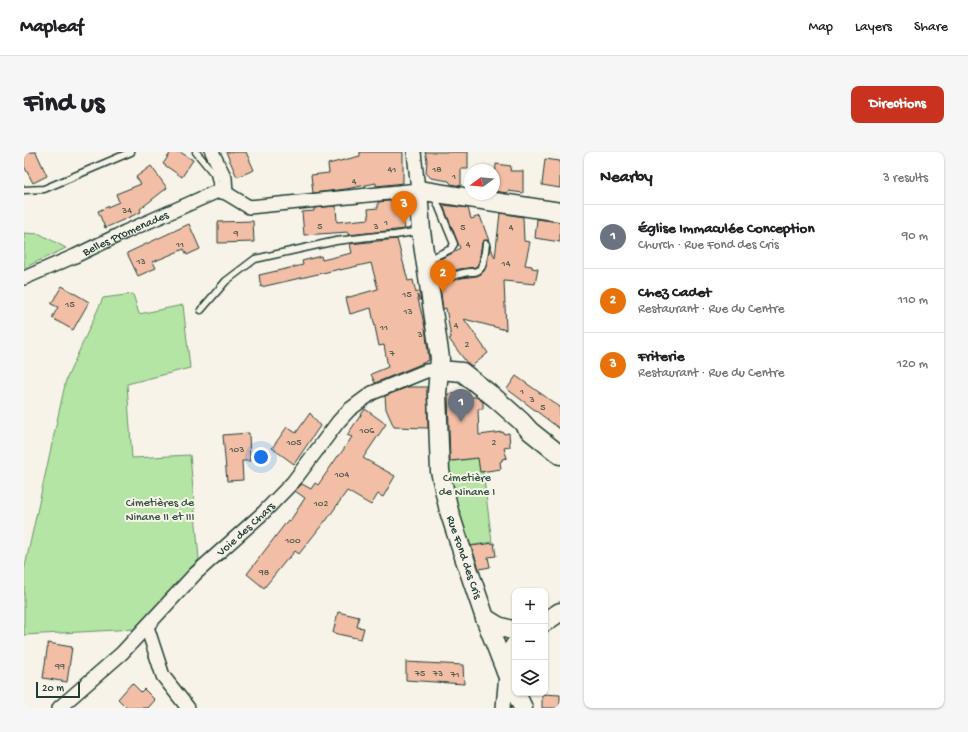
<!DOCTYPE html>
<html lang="en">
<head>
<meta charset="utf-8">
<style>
	body { margin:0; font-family:"Gochi Hand",sans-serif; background:#f6f6f6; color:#202124 }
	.controls { position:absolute; right:12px; bottom:12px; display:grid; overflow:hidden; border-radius:8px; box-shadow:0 1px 3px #0004 }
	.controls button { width:36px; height:36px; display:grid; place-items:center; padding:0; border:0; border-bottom:1px solid #e0e0e0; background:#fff; color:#202124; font:20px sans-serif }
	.compass { position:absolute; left:440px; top:12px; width:36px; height:36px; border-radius:50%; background:#fff; box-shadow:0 1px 3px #0004; rotate:254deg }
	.scale { position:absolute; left:12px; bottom:10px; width:44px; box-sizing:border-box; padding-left:4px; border:2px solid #1f3d34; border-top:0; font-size:11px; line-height:14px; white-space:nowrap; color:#1f3d34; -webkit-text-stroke:3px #f7f3e8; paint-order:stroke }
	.you { position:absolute; left:237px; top:305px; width:14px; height:14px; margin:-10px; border:3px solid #fff; border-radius:50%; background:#1a73e8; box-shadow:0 0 0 6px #1a73e833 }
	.badge { display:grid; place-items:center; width:26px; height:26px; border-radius:50%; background:#c8321e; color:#fff; font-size:13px; font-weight:700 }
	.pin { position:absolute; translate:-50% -33px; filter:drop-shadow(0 1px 2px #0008) }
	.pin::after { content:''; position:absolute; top:21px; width:14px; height:12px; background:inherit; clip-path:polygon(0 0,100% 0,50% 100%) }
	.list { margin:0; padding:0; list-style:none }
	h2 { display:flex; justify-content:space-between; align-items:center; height:52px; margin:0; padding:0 16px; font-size:17px }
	h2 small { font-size:13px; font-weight:400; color:#757577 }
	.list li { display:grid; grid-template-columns:26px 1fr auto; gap:12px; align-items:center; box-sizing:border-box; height:64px; padding:0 16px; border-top:1px solid #e0e0e0 }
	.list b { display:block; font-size:15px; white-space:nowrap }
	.list p { margin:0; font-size:13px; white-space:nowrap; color:#757577 }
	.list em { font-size:13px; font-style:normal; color:#757577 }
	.icon { flex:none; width:22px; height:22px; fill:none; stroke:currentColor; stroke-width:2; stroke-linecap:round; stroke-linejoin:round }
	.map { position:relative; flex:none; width:536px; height:556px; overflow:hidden; border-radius:8px }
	header { display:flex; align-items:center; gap:24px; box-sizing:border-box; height:56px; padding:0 20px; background:#fff; border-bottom:1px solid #e0e0e0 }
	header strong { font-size:19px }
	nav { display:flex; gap:22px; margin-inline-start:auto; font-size:14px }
	.intro { display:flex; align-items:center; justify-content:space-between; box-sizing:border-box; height:96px; padding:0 24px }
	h1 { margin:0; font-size:28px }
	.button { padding:10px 18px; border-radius:8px; background:#c8321e; color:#fff; font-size:14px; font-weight:700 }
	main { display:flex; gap:24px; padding:0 24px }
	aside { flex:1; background:#fff; border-radius:8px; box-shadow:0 1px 3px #0004 }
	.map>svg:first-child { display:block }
</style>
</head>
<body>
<header>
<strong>Mapleaf</strong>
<nav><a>Map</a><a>Layers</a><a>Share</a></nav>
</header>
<div class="intro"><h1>Find us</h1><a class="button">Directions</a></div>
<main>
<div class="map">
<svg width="536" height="556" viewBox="0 0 536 556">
	<rect width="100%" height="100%" fill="#f7f3e8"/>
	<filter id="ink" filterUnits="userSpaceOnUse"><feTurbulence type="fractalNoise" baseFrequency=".025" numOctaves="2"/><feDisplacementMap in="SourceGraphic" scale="8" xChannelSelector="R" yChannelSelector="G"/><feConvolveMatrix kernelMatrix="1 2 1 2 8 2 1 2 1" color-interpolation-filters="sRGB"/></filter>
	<g filter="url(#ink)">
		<g fill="#b5e5a4" stroke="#6a916c">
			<path d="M0,81L16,82L42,96L0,116Z"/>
			<path d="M109,142L115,162L159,153L166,216L103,232L108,306L166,303L175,407L112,475L111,477L0,483V419L42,228L79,146Z"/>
			<path d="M454,306L456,320H459L468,390L444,394L430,352L423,310Z"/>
		</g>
		<g fill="#f3bea6" stroke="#1f3d34">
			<path d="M0,0H12L23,24L9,31L0,14Z"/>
			<path d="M147,0H156L169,8L158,25L139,12Z"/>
			<path d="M202,0H222L230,18L213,25Z"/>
			<path d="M336,0H379V31L352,34V31L322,37L289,41L287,23L305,21L304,12L336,4Z"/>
			<path d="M401,0H444V17H437V34L427,32L425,29L407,26L402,21L403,8Z"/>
			<path d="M521,7L536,9V36L518,33Z"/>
			<path d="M472,12L487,14L486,19H499V41L484,39V41L470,39Z"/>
			<path d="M127,14L143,36L116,57L117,60L81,76L74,59L95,50L92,42L117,32L112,25Z"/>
			<path d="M375,48L381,77L324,83V80L280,83L278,60L290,59V56L312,54L313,70L345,67L344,57L354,56V50Z"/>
			<path d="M419,53L444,56L447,67L456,64L465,89L461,88L458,90L455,110L452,115L435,117L415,124L412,109L429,101L436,96Z"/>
			<path d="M476,61L499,65L500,89L506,90L501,113L508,114V116L514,117L511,132L480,129L482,178L440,167L464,201L448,214L443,211L425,187L427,186L422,156L419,157L416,133L437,126L453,124L457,122L460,119L463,112L466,93L471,106Z"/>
			<path d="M513,67L536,70V90L511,86Z"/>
			<path d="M229,69L230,90L194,91V70Z"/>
			<path d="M165,72L176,97L163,103L160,97L129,110L132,116L114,124L103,101Z"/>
			<path d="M373,87L384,129L389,128L392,141L395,139L397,149L393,143L401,175L405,208L397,212L351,231L347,222L364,215L360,193L355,194L347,156L326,162L322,146L354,137L347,111L316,118V117L237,135L235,123L279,113L278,109L297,104L298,108L328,101L326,92Z"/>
			<path d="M38,134L65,150L49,178L28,166L34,155L27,152Z"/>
			<path d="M492,224L536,255V277L483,237Z"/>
			<path d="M384,235H403L404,276L370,275L362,257L361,244Z"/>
			<path d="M443,241V245H452L459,250V257H454L455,283L479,280L480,282L485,281L486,295L480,296L483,306L478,307V309L476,310L477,317L456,320L454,306L426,309L424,242Z"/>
			<path d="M341,257L362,272L339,306L371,324L359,345L354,342L347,353L323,339L302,369H301L275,402L271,399L265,406H264L240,436L223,422L264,368L266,369L281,346L271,339L278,332L287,337L291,331L294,333L314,304H315L328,285L323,283Z"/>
			<path d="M286,261L296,274L270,312L248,296L263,275L272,281Z"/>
			<path d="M225,281L226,309H218L219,328L203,329L199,283Z"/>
			<path d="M470,391L472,404L464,405L466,415L455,417L447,394Z"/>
			<path d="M314,460L335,465L333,475L340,476L337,487L309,481Z"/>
			<path d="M24,491L48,495L43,530L19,526Z"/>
			<path d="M382,510L439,513L440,532L382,528Z"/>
			<path d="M108,531L117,540L120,537L131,548L124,556H103L94,547Z"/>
			<path d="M518,542L536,543V556H518Z"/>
		</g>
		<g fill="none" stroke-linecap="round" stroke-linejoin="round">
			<g stroke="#1f3d34" stroke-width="9">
				<g id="lane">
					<path d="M172,0L190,22L194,39"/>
					<path d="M0,38L20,37L107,0"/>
					<path d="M403,108L427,97L430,92L410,43"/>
					<path d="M406,130C420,129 432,121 446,120C450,120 454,120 457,116C460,112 461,98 462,92"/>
					<path d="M177,158L202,129L231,107L312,89L353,84L371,83L396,79"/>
				</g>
			</g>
			<g stroke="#1f3d34" stroke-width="16">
				<g id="street">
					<path d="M188,0L201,26L202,41"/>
					<path id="s1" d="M0,126L51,104L101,80L194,39L202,41L225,55L394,38L390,0"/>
					<path d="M123,475L139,524L164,556"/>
					<path id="s2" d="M35,556L98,501L171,422L239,361L269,330L314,270L325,258L348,241L402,219L416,218"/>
					<path d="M479,556L482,521"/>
				</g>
			</g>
			<g stroke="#1f3d34" stroke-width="21">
				<g id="secondary">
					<path d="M416,218L438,220L471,246L497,269L506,279L536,303"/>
					<path d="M461,466L474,474L491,479"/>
					<path d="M521,470L536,460"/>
					<path d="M482,520L486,501L491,493"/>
					<path d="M491,539L482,520L461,466L435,390L425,359L416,319L413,241L416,206L397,79L394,38L536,60"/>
					<path d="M492,541L499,556"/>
				</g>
			</g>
			<use href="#lane" stroke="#f7f3e8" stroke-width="6"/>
			<use href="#street" stroke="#f7f3e8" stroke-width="13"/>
			<use href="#secondary" stroke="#f7f3e8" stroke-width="18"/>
		</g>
	</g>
	<g text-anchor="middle" stroke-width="4" stroke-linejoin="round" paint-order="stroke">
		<g font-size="10" fill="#545d50">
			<text x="368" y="20">41</text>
			<text x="413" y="20">18</text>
			<text x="430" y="27">1</text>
			<text x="330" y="32">4</text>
			<text x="103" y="61">34</text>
			<text x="362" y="73">1</text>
			<text x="296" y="77">5</text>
			<text x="352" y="77">3</text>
			<text x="439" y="78">5</text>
			<text x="487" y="78">4</text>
			<text x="212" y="84">9</text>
			<text x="156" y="95">11</text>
			<text x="444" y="95">4</text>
			<text x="117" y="112">13</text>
			<text x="482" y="114">14</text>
			<text x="383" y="145">15</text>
			<text x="46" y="155">15</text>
			<text x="384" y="162">13</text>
			<text x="432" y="176">4</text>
			<text x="360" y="178">11</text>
			<text x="396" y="185">3</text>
			<text x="443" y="195">2</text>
			<text x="368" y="204">7</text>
			<text x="498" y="242">1</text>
			<text x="508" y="250">3</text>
			<text x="519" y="258">5</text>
			<text x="343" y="281">106</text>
			<text x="270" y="293">105</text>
			<text x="470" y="293">2</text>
			<text x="213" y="300">103</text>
			<text x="318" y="325">104</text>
			<text x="297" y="354">102</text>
			<text x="269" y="391">100</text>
			<text x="240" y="423">98</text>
			<text x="36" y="517">99</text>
			<text x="396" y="524">75</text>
			<text x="414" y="524">73</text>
			<text x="431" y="525">71</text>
		</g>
		<g font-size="12" fill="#1f3d34" stroke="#f7f3e8">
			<text dy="4" stroke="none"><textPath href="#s1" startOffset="111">Belles Promenades</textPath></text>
			<text dy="4" stroke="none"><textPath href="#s2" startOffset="259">Voie des Chars</textPath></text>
			<text transform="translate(441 405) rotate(71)" y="4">Rue Fond des Cris</text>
		</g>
		<g font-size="12" fill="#365645" stroke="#f7f3e8">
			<text x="443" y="329">Cimetière<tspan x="443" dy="14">de Ninane I</tspan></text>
			<text x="136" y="354">Cimetières de<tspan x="136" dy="14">Ninane II et III</tspan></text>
		</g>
	</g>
</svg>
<div class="controls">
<button>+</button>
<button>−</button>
<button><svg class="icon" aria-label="layers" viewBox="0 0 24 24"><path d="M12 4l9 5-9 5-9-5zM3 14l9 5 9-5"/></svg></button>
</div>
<svg class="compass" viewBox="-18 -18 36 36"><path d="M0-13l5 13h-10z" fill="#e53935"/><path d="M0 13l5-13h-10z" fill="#757577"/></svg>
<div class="scale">20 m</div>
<div class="you"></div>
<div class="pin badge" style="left:437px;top:270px;background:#6b7280">1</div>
<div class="pin badge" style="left:419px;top:141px;background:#e8710a">2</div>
<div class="pin badge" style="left:380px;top:72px;background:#e8710a">3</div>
</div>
<aside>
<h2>Nearby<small>3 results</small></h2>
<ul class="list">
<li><span class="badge" style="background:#6b7280">1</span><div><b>Église Immaculée Conception</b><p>Church · Rue Fond des Cris</p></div><em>90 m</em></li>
<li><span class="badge" style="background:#e8710a">2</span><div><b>Chez Cadet</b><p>Restaurant · Rue du Centre</p></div><em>110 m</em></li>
<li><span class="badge" style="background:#e8710a">3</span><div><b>Friterie</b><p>Restaurant · Rue du Centre</p></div><em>120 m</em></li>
</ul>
</aside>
</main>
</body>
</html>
